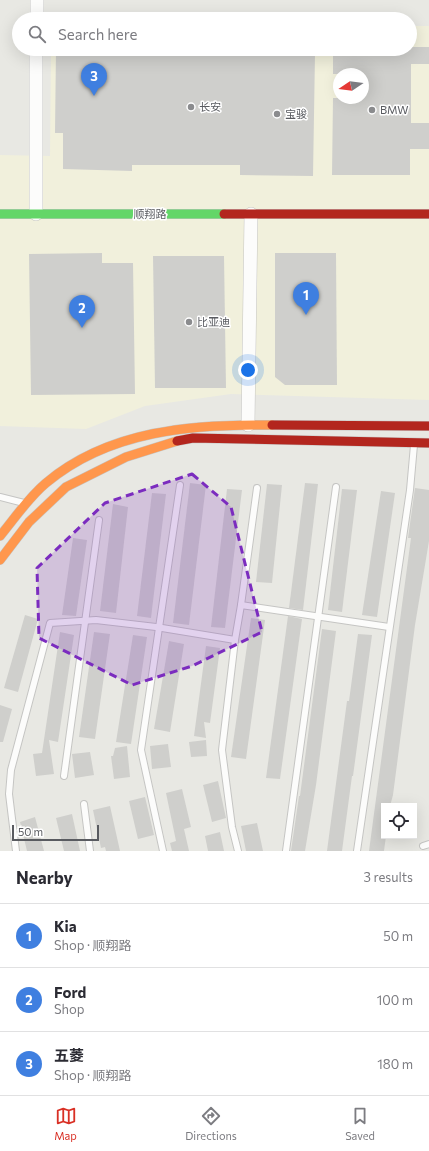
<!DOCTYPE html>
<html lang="en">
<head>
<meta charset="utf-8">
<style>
	body { margin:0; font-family:Commissioner,"Noto Sans SC",sans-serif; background:#f2f2f3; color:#2b2b33 }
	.controls { position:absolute; right:12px; bottom:12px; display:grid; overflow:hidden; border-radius:0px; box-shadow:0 4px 16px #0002 }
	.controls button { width:36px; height:36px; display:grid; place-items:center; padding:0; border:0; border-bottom:1px solid #e1e1e2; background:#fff; color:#2b2b33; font:20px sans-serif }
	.compass { position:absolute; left:333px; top:68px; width:36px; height:36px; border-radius:50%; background:#fff; box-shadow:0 4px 16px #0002; rotate:257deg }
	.scale { position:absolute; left:12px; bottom:10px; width:87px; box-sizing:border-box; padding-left:4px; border:2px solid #595b60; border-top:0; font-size:11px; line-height:14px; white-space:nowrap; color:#595b60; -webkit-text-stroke:3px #fff; paint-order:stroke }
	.you { position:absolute; left:248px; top:370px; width:14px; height:14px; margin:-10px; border:3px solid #fff; border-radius:50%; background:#1a73e8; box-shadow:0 0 0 6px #1a73e833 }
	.badge { display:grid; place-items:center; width:26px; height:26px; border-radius:50%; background:#d93025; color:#fff; font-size:13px; font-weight:700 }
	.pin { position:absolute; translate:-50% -33px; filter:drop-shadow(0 1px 2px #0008) }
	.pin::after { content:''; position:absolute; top:21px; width:14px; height:12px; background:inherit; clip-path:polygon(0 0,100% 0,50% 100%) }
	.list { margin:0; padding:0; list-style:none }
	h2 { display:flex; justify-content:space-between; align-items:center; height:52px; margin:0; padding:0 16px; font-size:17px }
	h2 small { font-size:13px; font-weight:400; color:#7c7c81 }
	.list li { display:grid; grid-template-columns:26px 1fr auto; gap:12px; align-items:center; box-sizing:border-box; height:64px; padding:0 16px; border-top:1px solid #e1e1e2 }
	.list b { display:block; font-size:15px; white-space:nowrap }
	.list p { margin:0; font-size:13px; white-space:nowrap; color:#7c7c81 }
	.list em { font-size:13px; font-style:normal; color:#7c7c81 }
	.icon { flex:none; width:22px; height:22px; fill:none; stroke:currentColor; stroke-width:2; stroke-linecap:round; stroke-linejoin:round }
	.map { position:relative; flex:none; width:429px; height:851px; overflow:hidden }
	.search { position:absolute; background:#fff; box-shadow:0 4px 16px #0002; left:12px; right:12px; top:12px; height:44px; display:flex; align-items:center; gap:10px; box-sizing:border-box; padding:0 14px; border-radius:22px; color:#7c7c81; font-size:15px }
	.sheet { height:244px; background:#fff }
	nav { display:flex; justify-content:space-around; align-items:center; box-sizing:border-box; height:56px; border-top:1px solid #e1e1e2; background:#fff; font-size:11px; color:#7c7c81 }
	nav a { display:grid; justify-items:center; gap:2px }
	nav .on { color:#d93025 }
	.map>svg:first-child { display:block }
</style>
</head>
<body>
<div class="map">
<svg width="429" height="851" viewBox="0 0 429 851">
	<rect width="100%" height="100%" fill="#e8e8e3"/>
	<path fill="#f1f0dc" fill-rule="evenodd" d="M410,26H429V400L231,394L145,406L86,429L0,426V155L50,156L51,49H410ZM339,74H363V98H339Z"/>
	<g fill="#cfcfcc">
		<path d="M410,47H429V64H411V123H429V149H410V175H332L333,98H363V74H333V49H410Z"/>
		<path d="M56,49H236V52L315,54L313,176L240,175V165H132V171L63,169V133H55Z"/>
		<path d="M102,253V263H133L135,394L31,395L29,254Z"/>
		<path d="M275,253H336L337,385H285L275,377Z"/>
		<path d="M153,256H224L226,388H155Z"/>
		<path d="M190,483L206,485L189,625L173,623Z"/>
		<path d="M305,483L318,484L303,610L289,608Z"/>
		<path d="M267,484L282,485L272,583L256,582Z"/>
		<path d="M415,488L429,490V541L415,625L393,795L390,806H384V836H386L384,851H369L411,538H408Z"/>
		<path d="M227,489L242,490L225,628L211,627Z"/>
		<path d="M342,489L357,490L342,612L328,610Z"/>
		<path d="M381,491L395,493L377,617L362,615Z"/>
		<path d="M152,493L166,494L151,618L137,616Z"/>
		<path d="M113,504L128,507L116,613L100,611Z"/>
		<path d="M73,538L87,540L76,616L62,615Z"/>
		<path d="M25,615L38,619L18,692L4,688Z"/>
		<path d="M288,616L302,619L280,779L266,778Z"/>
		<path d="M251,618L265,620L246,759L231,757Z"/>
		<path d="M322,629L336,631L316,785L305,851H291L299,796H300Z"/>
		<path d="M60,632L74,635L58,742L49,740L54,774L36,776L33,754L42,753Z"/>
		<path d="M94,632L110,634L95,739L79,737Z"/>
		<path d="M358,634L372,635L353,776H352L342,851H327L347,701H349Z"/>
		<path d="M133,635L147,637L131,744L116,742Z"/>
		<path d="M169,641L184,644L170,732L154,729Z"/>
		<path d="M206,646L220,648L210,723L204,722L206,738L194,736Z"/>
		<path d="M0,705L12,709L3,742H0Z"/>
		<path d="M206,740L207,756L191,757L189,742Z"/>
		<path d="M168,744L171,767L152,769L150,746Z"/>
		<path d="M127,746L130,777L114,779L111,756H113L115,748Z"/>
		<path d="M90,752L94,775L75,778L72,754Z"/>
		<path d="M218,781L226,818L212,822L203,785Z"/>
		<path d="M182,789L191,827L184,829L189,851H172L170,843L176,841L166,793Z"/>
		<path d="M145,797L154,835L138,839L129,801Z"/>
		<path d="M110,806L120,851H106L105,847L101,848L93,810Z"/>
		<path d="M72,814L80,851H64L56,818Z"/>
		<path d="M35,817L44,851H27L20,822Z"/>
		<path d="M257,823L263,851H246L241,826Z"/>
		<path d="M220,832L224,851H208L205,836Z"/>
	</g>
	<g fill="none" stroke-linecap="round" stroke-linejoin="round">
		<g stroke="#c5c5c3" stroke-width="8">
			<g id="lane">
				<path d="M0,497L24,503"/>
				<path d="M241,605L389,627"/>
				<path d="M64,776L99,520"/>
				<path d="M84,804L90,851"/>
				<path d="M423,846L429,844"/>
				<path d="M16,851L9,794L11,770L50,623L96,620L156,627L235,640"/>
				<path d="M163,851L141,750L180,485"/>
				<path d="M238,851L232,827L222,750L235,640L241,605L257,488"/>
				<path d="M286,851L336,487"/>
				<path d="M357,851L410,490L414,445"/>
			</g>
		</g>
		<g stroke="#c5c5c3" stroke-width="14">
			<g id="street">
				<path d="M37,19V0"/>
				<path d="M36,214V49"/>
				<path d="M248,425L251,214"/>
			</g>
		</g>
		<g stroke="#c5c5c4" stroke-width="10">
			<path id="fast" d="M0,214H224"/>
		</g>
		<g stroke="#c5c5c4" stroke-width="10">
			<g id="slow">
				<path d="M0,536C15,518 28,498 46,483C109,430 193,424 272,425"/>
				<path d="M0,560L29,522L66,487L126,457L177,441"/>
			</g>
		</g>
		<g stroke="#c5c5c4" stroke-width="10">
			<g id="jam">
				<path d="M224,214H429"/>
				<path d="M272,425L429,426"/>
				<path d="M177,441L193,438L429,443"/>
			</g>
		</g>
		<use href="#lane" stroke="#fcfcfb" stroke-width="6"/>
		<use href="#street" stroke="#fcfcfb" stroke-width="13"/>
		<use href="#fast" stroke="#63d668" stroke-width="9"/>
		<use href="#slow" stroke="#ff974d" stroke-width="9"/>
		<use href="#jam" stroke="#b3261e" stroke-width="9"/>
	</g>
	<path fill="#7b2cbf" fill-opacity="0.2" stroke="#7b2cbf" stroke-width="3" stroke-dasharray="8 5" stroke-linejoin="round" d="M192,474L231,507L262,632L192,666L132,685L39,638L37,568L105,503Z"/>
	<g fill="#8b8c8e" stroke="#fff" stroke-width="1.5">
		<circle cx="191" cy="107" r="4"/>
		<circle cx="372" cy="110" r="4"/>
		<circle cx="277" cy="114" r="4"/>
		<circle cx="189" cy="322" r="4"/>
	</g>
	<g text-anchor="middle" stroke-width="3" stroke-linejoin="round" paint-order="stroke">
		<g font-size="11" fill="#595b60" stroke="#fff" text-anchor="start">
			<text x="199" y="111">长安</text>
			<text x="380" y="114">BMW</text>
			<text x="285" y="118">宝骏</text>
			<text x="197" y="326">比亚迪</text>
		</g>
		<g font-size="11" fill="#595b60" stroke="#fff">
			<text x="150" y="218">顺翔路</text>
		</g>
	</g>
</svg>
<div class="controls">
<button><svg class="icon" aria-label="locate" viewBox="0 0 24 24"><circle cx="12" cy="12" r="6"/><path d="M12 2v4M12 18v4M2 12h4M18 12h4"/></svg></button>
</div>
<svg class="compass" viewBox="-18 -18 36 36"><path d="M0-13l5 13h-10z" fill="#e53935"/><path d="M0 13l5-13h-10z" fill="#7c7c81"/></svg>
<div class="scale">50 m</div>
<div class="you"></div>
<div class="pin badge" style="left:306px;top:315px;background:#3f7fe0">1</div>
<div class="pin badge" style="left:82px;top:328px;background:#3f7fe0">2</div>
<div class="pin badge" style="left:94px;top:96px;background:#3f7fe0">3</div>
<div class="search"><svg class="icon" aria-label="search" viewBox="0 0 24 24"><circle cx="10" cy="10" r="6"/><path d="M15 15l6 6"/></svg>Search here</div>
</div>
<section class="sheet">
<h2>Nearby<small>3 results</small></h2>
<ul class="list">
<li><span class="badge" style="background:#3f7fe0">1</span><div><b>Kia</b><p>Shop · 顺翔路</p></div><em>50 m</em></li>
<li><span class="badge" style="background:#3f7fe0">2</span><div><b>Ford</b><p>Shop</p></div><em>100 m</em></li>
<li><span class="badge" style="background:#3f7fe0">3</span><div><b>五菱</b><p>Shop · 顺翔路</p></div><em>180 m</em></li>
</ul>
</section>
<nav>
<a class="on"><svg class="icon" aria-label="map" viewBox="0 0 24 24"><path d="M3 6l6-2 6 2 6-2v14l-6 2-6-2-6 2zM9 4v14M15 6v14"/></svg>Map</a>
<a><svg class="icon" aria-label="directions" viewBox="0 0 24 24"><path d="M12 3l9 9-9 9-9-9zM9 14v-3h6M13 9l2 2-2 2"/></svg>Directions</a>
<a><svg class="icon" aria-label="saved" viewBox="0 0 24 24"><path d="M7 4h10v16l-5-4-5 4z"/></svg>Saved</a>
</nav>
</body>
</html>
